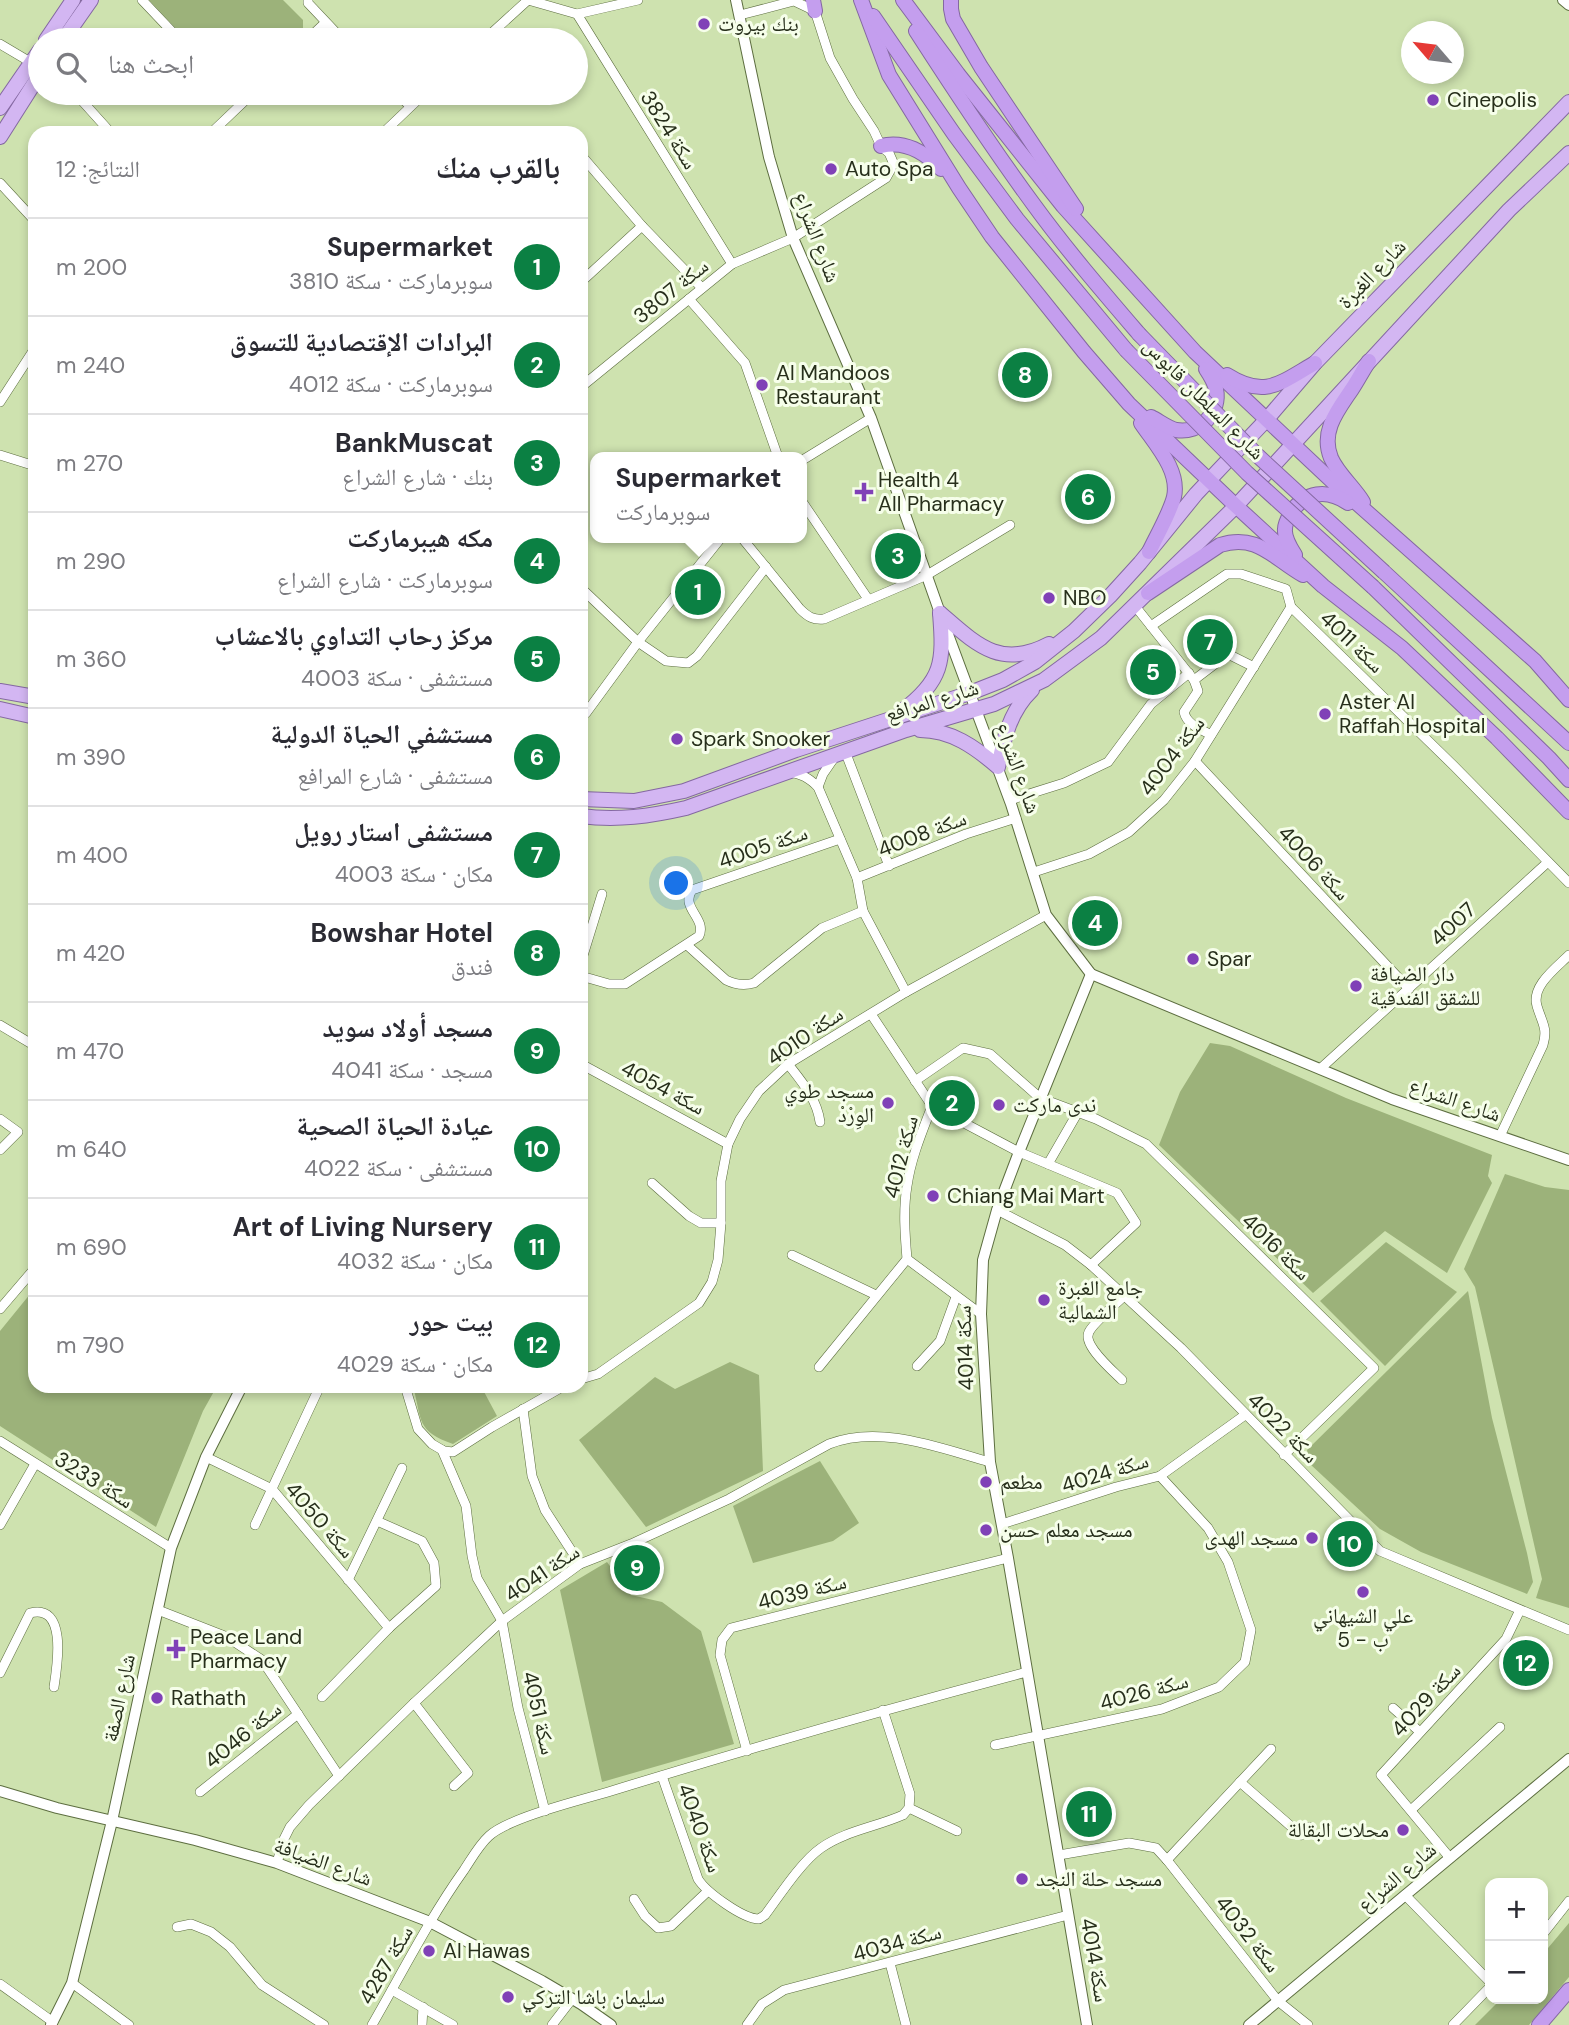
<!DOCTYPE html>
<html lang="ar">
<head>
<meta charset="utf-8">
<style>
	body { margin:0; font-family:"DM Sans","Noto Naskh Arabic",sans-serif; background:#f2f2f3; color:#2b2b33; direction:rtl }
	.controls { position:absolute; right:21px; bottom:21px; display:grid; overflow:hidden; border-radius:14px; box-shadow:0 4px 10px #0003 }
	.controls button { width:63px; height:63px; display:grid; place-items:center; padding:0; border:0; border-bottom:2px solid #e1e1e2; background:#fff; color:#2b2b33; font:35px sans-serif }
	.compass { position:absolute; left:1401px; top:21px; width:63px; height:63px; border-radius:50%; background:#fff; box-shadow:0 4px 10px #0003; rotate:298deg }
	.you { position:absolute; left:677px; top:884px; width:24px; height:24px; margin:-18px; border:5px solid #fff; border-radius:50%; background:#1a73e8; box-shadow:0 0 0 10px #1a73e833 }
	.badge { display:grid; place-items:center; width:46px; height:46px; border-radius:50%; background:#0b8043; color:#fff; font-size:23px; font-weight:700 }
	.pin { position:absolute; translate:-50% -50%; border:4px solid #fff; box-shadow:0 2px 7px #0006 }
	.popup { position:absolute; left:590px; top:452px; width:217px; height:91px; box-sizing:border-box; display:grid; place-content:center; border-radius:14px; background:#fff; filter:drop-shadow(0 2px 5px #0005); font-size:23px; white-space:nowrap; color:#7c7c81 }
	.popup b { font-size:26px; color:#2b2b33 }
	.popup::after { content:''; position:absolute; left:50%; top:100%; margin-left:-14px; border:14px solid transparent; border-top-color:#fff }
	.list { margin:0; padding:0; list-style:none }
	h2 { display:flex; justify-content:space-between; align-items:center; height:91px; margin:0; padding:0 28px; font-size:30px }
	h2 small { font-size:23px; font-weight:400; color:#7c7c81 }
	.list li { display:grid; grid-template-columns:46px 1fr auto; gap:21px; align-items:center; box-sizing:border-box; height:98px; padding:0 28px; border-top:2px solid #e1e1e2 }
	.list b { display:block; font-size:26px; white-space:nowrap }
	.list p { margin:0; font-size:23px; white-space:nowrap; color:#7c7c81 }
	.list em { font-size:23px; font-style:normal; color:#7c7c81 }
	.icon { flex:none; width:38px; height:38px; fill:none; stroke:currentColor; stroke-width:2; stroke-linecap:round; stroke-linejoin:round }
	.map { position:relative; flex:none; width:1569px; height:2025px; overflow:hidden; direction:ltr }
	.search { position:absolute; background:#fff; box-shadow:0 4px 10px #0003; left:28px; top:28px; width:560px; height:77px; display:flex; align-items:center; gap:18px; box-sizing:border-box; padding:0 24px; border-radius:38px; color:#7c7c81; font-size:26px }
	.panel { position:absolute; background:#fff; box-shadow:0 4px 10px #0003; left:28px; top:126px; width:560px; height:1267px; border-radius:21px; direction:rtl }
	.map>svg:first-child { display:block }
</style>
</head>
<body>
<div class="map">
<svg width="1569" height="2025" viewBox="0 0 1569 2025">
	<rect width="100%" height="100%" fill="#cee2af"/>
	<g fill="#9cb27a">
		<path d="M149,0H283L303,20V32L294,40H187Z"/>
		<path d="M1210,1043L1230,1046L1346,1098L1492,1155L1488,1176L1492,1183L1447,1273L1385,1231L1313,1293L1159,1145L1180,1092Z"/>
		<path d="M1505,1174L1545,1187L1569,1190V1608L1536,1598L1542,1579L1475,1287L1464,1269Z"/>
		<path d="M1386,1242L1457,1292L1385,1366L1320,1301Z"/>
		<path d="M35,1288V1386H217L203,1411L156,1527L0,1426V1331Z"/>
		<path d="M1468,1291L1492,1418L1527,1553L1533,1582L1527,1594L1421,1552L1380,1529L1310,1464L1307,1450Z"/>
		<path d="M730,1362L759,1375L763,1471L646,1527L579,1440L655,1377L675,1389Z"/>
		<path d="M413,1386H484L482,1388L497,1416L453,1444C416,1431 422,1420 413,1386Z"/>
		<path d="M820,1461L859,1523L833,1541L753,1563L733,1506Z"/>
		<path d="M607,1562L631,1595L662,1602L701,1631L734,1744L602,1782L560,1590Z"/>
		<path d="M1569,1923V1977L1529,2025H1475L1501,1999H1543V1954Z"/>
	</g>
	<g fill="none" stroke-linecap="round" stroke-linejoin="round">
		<g stroke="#5d6e40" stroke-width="10">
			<g id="minor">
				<path d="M142,0L180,40"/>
				<path d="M308,0V3L343,40"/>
				<path d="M577,14L732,264"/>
				<path d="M307,40L325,23"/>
				<path d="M484,40L528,0L577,14L638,0"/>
				<path d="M0,44L32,63"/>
				<path d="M75,93L111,133"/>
				<path d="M231,93L241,104"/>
				<path d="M396,93L410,106"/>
				<path d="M211,133L253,93"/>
				<path d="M383,133L425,93"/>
				<path d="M581,155L642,226L702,288"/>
				<path d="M0,183L35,221"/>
				<path d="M581,282L642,226"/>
				<path d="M689,299L745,363L778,457"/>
				<path d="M581,387L732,264L793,238L886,178L891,169L893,162L889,153L881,146L874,131L853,99L830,58L815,11L794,1L740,15"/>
				<path d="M0,402L35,348"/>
				<path d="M0,455L35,466"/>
				<path d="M801,461L871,418"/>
				<path d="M801,500L868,599"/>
				<path d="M742,538L800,609C808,617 813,620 824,619L927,575L1010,525"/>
				<path d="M581,588L638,642L666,661L688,663L697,656L766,567"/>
				<path d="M1135,606L1194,680L1198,691L1184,712C1187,725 1201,729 1211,735"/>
				<path d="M1151,626L1227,574H1241L1286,589L1291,607L1454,766L1569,883"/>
				<path d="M1194,680L1228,654L1254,667"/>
				<path d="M581,714L586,713L638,642L721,538"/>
				<path d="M845,751L889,866"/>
				<path d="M1195,761L1409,989"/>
				<path d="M789,772C802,774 809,778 818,787L857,878L863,911L906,992"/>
				<path d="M818,787L823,774L834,758"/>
				<path d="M1010,800L1064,783L1108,762L1151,704L1189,673"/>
				<path d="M1034,872L1089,854L1129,832L1164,800L1195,761L1291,607"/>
				<path d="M857,878L966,834L1016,818"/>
				<path d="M687,945L726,980C736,985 744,986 754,983L822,928L863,911"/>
				<path d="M581,962L602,894"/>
				<path d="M581,976L609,984H625L699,936C707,918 680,908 692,890L840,839"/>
				<path d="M0,1025L35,1046"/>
				<path d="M581,1064L728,1144"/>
				<path d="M788,1064C802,1082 817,1099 820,1122"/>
				<path d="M1320,1069L1548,862"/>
				<path d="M915,1081L963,1048L990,1054L1040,1098L1096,1119L1146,1144L1374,1368L1284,1455"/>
				<path d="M932,1106L1019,1152L1117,1193L1136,1223L1091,1265"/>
				<path d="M0,1119L18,1132L0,1150"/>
				<path d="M1500,1136L1543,1045C1548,1028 1542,1023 1537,1006C1531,986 1556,968 1569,955"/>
				<path d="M1048,1164L1078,1112"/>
				<path d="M652,1183L689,1216L701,1223H721"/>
				<path d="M997,1210L1065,1245L1091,1265L1181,1348L1380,1551L1569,1630"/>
				<path d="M792,1255L876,1295"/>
				<path d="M907,1259L981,1314"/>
				<path d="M0,1309L35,1268"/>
				<path d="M917,1366L940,1341L956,1297"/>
				<path d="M819,1367L907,1259C905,1235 903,1210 907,1186C911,1158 922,1132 932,1106L871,1014"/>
				<path d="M581,1379L598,1374L699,1303L712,1282L718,1260L721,1223V1181L728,1144L740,1119L759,1091L788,1064L906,992L1046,915"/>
				<path d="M1122,1380C1113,1371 1082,1345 1089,1332C1093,1323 1116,1304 1124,1296"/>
				<path d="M405,1386L418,1429L432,1444L444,1451L453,1452L492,1427L564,1386"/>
				<path d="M523,1409L532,1476L545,1510L580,1564"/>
				<path d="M0,1441L171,1548"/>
				<path d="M442,1450L466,1506L472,1556L477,1578L502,1621L518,1708L545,1811"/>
				<path d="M206,1457L272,1489L389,1628"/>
				<path d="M1002,1524L1116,1487L1160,1476L1245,1415"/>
				<path d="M0,1525L35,1464"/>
				<path d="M255,1525L320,1386"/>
				<path d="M348,1580L402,1468"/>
				<path d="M158,1610L227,1637L262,1660L339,1776"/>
				<path d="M0,1673L30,1613C68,1603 57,1667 54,1687"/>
				<path d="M322,1697L389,1628L436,1586L434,1563L422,1541L377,1521"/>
				<path d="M414,1703L468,1773L454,1786"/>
				<path d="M1393,1708L1420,1732"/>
				<path d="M995,1745L1162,1709L1219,1687L1245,1662L1251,1630L1228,1562L1208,1528L1160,1476"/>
				<path d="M747,1751L720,1655L722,1640L731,1628L1008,1558"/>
				<path d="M662,1776L698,1879C706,1892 743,1919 759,1919L765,1915C780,1895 801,1862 821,1848C845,1831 876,1827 903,1815L909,1808L910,1794L883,1710"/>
				<path d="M1240,1782L1301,1835L1309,1827"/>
				<path d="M200,1792L298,1714"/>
				<path d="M909,1808L957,1831"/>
				<path d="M1411,1810L1500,1727"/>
				<path d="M1059,1855L1129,1843L1156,1848L1167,1860L1278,2001L1308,2025"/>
				<path d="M1450,1858L1381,1775L1506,1639L1520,1610"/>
				<path d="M1167,1860L1271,1749"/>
				<path d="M277,1863L283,1841L290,1827L309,1805L414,1703L502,1621L580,1564L631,1544L729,1499L829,1444C880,1424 939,1448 990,1462"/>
				<path d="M1405,1895L1490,1982"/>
				<path d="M634,1899L645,1916L658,1928L671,1926L708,1891"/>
				<path d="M177,1927L191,1924L211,1932L230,1947L262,1985L324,2025"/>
				<path d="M1543,1934L1569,1901"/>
				<path d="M890,1963L906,2025"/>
				<path d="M72,1983L129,2025"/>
				<path d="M0,1984L53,2022"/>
				<path d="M392,1990L453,2025"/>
				<path d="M372,2025C402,1973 429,1919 464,1870C472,1858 479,1845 489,1836C508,1818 581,1800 608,1792C747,1749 887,1709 1027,1672"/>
				<path d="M422,2025L423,2007"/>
				<path d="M552,2025L572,1999"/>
				<path d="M747,2025L762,2004L784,1990L1068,1915"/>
				<path d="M1453,2025L1490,1987"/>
			</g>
		</g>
		<g stroke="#5d6e40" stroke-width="12">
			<g id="tertiary">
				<path d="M736,0L769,157L793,238L871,418L940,613L1011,804L1046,915L1091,974L1392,1099L1569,1160"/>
				<path d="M1563,0L1569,5"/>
				<path d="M0,1791L57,1808L195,1840L277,1863L430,1922L542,1981L581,2004L611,2025"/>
				<path d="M51,2025L72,1983L112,1821L171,1548L206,1457L242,1386"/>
				<path d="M1087,2025L1008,1558L990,1462L981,1314L983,1260L997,1210L1019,1152L1091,974"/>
				<path d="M1249,2025L1569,1759"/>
			</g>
		</g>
		<g stroke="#8468a1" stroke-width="16">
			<g id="primary">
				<path d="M46,40L73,0"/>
				<path d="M63,40L91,0"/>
				<path d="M0,108L40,50"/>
				<path d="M0,137L40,74"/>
				<path d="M940,613C976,644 1000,670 1049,644"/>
				<path d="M0,691L35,697"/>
				<path d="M0,709L35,717"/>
				<path d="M902,711C943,680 944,662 940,613"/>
				<path d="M920,730C951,730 975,747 998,767C1004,738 1010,711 1032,690"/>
				<path d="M581,799L634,801L684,791L796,750L970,693L1003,680L1035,662L1074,631L1110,596L1140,563L1196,494L1267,419L1315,363L1569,102"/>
				<path d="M581,816C617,821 651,816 686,808L906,730L994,704L1044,680L1101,638L1236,506L1509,210L1569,153"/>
			</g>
		</g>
		<g stroke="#8468a1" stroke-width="16">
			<g id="trunk">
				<path d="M813,0L815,11"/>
				<path d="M861,0L889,75L959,188L992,237L1084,352L1129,404L1236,506L1323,586L1402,648L1497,738L1569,812"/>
				<path d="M903,0L958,74L1063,206L1195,352L1333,482L1535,661L1569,700"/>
				<path d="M951,0V9L953,19L981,67L1076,209"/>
				<path d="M873,16L954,134L1017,219L1126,350"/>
				<path d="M916,31C954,90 992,148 1034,205C1066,249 1103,292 1139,334"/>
				<path d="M881,146C904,140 925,152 941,169"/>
				<path d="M1227,375C1265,399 1280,383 1315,363"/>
				<path d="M1151,417C1159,421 1168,428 1176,430C1200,434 1221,413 1216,389C1214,381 1210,375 1206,369"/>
				<path d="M1141,423C1155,444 1180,470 1174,497C1170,513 1156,537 1149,552"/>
				<path d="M1363,502C1354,487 1338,474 1331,458C1320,431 1338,410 1352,389C1358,380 1363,370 1369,361"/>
				<path d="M1295,555C1290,547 1284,538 1285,529C1285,523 1288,518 1291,513C1305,491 1327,489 1348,503"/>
				<path d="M1384,572L1569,743"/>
				<path d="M1373,587L1549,758L1569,780"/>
				<path d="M1148,593L1220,545C1257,533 1273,558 1303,575"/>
				<path d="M1539,2025L1569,1990"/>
			</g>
		</g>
		<use href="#minor" stroke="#fff" stroke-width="9"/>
		<use href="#tertiary" stroke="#fff" stroke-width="10"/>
		<use href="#primary" stroke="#d3b6f2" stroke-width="14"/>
		<use href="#trunk" stroke="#c49eee" stroke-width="14"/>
		<g stroke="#8468a1" stroke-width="16" stroke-linecap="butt">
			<g id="trunk-bridge">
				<path d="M1139,334L1258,456L1384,572"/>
				<path d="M1126,350L1247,473L1373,587"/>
			</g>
		</g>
		<use href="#trunk-bridge" stroke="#c49eee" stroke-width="14"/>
	</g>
	<g fill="#8041b7" stroke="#f6feea" stroke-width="2.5">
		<circle cx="704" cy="24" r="7"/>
		<circle cx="1433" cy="100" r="7"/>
		<circle cx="831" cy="169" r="7"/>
		<circle cx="762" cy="385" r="7"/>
		<path d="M860.5 481.5h7v7h7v7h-7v7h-7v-7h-7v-7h7z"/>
		<circle cx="1049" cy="598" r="7"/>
		<circle cx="1325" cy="714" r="7"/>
		<circle cx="677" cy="739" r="7"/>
		<circle cx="1193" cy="959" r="7"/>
		<circle cx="1356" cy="986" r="7"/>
		<circle cx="888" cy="1103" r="7"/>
		<circle cx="999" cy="1105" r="7"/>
		<circle cx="933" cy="1196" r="7"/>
		<circle cx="1044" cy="1300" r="7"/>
		<circle cx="986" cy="1482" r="7"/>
		<circle cx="986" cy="1530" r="7"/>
		<circle cx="1312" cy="1538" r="7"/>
		<circle cx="1363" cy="1592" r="7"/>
		<path d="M172.5 1638.5h7v7h7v7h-7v7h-7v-7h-7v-7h7z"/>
		<circle cx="157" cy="1698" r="7"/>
		<circle cx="1403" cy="1830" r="7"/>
		<circle cx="1022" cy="1879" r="7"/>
		<circle cx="429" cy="1951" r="7"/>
		<circle cx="508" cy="1997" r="7"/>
	</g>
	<g text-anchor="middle" stroke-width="6" stroke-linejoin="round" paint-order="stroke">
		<g font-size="21" fill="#272f1b" stroke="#f6feea" text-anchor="start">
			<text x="718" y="31">بنك بيروت</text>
			<text x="1447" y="107">Cinepolis</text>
			<text x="845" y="176">Auto Spa</text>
			<text x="776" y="380">Al Mandoos<tspan x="776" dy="24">Restaurant</tspan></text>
			<text x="878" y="487">Health 4<tspan x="878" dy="24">All Pharmacy</tspan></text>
			<text x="1063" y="605">NBO</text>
			<text x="1339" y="709">Aster Al<tspan x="1339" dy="24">Raffah Hospital</tspan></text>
			<text x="691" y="746">Spark Snooker</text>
			<text x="1207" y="966">Spar</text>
			<text x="1370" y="981">دار الضيافة<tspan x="1370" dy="24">للشقق الفندقية</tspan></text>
			<text x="874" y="1098" text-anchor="end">مسجد طوي<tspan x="874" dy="24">الوِرْدْ</tspan></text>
			<text x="1013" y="1112">ندى ماركت</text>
			<text x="947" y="1203">Chiang Mai Mart</text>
			<text x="1058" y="1295">جامع الغبرة<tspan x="1058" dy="24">الشمالية</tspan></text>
			<text x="1000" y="1489">مطعم</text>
			<text x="1000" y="1537">مسجد معلم حسن</text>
			<text x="1298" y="1545" text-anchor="end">مسجد الهدى</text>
			<text x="1363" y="1623" text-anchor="middle">علي الشيهاني<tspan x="1363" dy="24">ب - 5</tspan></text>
			<text x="190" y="1644">Peace Land<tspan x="190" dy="24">Pharmacy</tspan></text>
			<text x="171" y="1705">Rathath</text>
			<text x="1389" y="1837" text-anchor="end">محلات البقالة</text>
			<text x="1036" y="1886">مسجد حلة النجد</text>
			<text x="443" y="1958">Al Hawas</text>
			<text x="522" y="2004">سليمان باشا التركي</text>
		</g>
		<g font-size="21" fill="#272f1b" stroke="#f6feea">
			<text transform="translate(669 130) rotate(58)" y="7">سكة 3824</text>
			<text transform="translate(817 237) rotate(69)" y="7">شارع الشراع</text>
			<text transform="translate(1372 274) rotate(-46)" y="7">شارع الغبرة</text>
			<text transform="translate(671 291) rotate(-39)" y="7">سكة 3807</text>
			<text transform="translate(1204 399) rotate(45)" y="7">شارع السلطان قابوس</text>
			<text transform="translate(1352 642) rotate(44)" y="7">سكة 4011</text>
			<text transform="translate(932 701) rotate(-17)" y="7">شارع المرافع</text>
			<text transform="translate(1172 756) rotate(-53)" y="7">سكة 4004</text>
			<text transform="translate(1018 768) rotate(70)" y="7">شارع الشراع</text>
			<text transform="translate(922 834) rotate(-21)" y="7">سكة 4008</text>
			<text transform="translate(763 847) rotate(-19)" y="7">سكة 4005</text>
			<text transform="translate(1314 863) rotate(47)" y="7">سكة 4006</text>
			<text transform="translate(1453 924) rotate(-43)" y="7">4007</text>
			<text transform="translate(805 1036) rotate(-34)" y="7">سكة 4010</text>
			<text transform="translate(663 1088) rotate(28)" y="7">سكة 4054</text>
			<text transform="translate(1455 1100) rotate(19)" y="7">شارع الشراع</text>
			<text transform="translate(901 1157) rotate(-76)" y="7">سكة 4012</text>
			<text transform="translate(1276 1247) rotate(44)" y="7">سكة 4016</text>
			<text transform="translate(965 1348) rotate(-92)" y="7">سكة 4014</text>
			<text transform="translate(1283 1428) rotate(45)" y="7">سكة 4022</text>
			<text transform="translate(1105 1473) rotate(-17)" y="7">سكة 4024</text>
			<text transform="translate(94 1480) rotate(32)" y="7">سكة 3233</text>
			<text transform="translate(320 1520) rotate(49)" y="7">سكة 4050</text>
			<text transform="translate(542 1573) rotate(-34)" y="7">سكة 4041</text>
			<text transform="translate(802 1592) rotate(-14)" y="7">سكة 4039</text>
			<text transform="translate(1144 1692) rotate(-15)" y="7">سكة 4026</text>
			<text transform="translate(119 1698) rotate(-78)" y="7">شارع الصفة</text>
			<text transform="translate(1426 1700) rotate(-47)" y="7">سكة 4029</text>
			<text transform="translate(539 1713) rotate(77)" y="7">سكة 4051</text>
			<text transform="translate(243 1735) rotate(-39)" y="7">سكة 4046</text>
			<text transform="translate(700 1828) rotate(70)" y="7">سكة 4040</text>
			<text transform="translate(323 1862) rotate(20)" y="7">شارع الضيافة</text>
			<text transform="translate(1397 1877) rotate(-40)" y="7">شارع الشراع</text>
			<text transform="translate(1248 1934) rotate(52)" y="7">سكة 4032</text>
			<text transform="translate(897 1943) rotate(-15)" y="7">سكة 4034</text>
			<text transform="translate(1095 1960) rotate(80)" y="7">سكة 4014</text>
			<text transform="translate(386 1965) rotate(-60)" y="7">سكة 4287</text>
		</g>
	</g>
</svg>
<div class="controls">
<button>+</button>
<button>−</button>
</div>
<svg class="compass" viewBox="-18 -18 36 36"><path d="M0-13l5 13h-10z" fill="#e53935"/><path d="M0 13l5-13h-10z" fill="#7c7c81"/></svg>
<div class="you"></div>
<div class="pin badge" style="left:698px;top:592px">1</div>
<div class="popup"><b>Supermarket</b>سوبرماركت</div>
<div class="pin badge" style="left:952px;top:1103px">2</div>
<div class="pin badge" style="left:898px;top:556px">3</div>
<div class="pin badge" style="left:1095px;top:923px">4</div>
<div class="pin badge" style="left:1153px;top:672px">5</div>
<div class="pin badge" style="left:1088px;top:497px">6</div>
<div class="pin badge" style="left:1210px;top:642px">7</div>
<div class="pin badge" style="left:1025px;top:375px">8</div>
<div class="pin badge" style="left:637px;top:1568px">9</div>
<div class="pin badge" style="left:1350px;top:1544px">10</div>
<div class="pin badge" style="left:1089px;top:1814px">11</div>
<div class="pin badge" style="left:1526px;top:1663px">12</div>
<div class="search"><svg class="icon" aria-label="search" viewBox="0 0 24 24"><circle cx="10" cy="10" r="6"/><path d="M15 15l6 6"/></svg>ابحث هنا</div>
<section class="panel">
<h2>بالقرب منك<small>النتائج: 12</small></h2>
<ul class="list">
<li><span class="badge">1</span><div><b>Supermarket</b><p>سوبرماركت · سكة 3810</p></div><em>200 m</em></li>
<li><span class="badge">2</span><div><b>البرادات الإقتصادية للتسوق</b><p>سوبرماركت · سكة 4012</p></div><em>240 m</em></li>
<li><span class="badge">3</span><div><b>BankMuscat</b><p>بنك · شارع الشراع</p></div><em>270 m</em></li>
<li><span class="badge">4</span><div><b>مكه هيبرماركت</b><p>سوبرماركت · شارع الشراع</p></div><em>290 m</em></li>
<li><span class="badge">5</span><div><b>مركز رحاب التداوي بالاعشاب</b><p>مستشفى · سكة 4003</p></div><em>360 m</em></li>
<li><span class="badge">6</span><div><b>مستشفي الحياة الدولية</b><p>مستشفى · شارع المرافع</p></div><em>390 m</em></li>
<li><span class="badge">7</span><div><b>مستشفى استار رويل</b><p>مكان · سكة 4003</p></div><em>400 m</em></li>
<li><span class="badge">8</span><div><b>Bowshar Hotel</b><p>فندق</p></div><em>420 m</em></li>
<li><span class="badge">9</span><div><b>مسجد أولاد سويد</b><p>مسجد · سكة 4041</p></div><em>470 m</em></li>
<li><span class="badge">10</span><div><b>عيادة الحياة الصحية</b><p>مستشفى · سكة 4022</p></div><em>640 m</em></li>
<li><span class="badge">11</span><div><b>Art of Living Nursery</b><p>مكان · سكة 4032</p></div><em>690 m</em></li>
<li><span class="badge">12</span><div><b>بيت حور</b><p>مكان · سكة 4029</p></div><em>790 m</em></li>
</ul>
</section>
</div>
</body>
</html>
